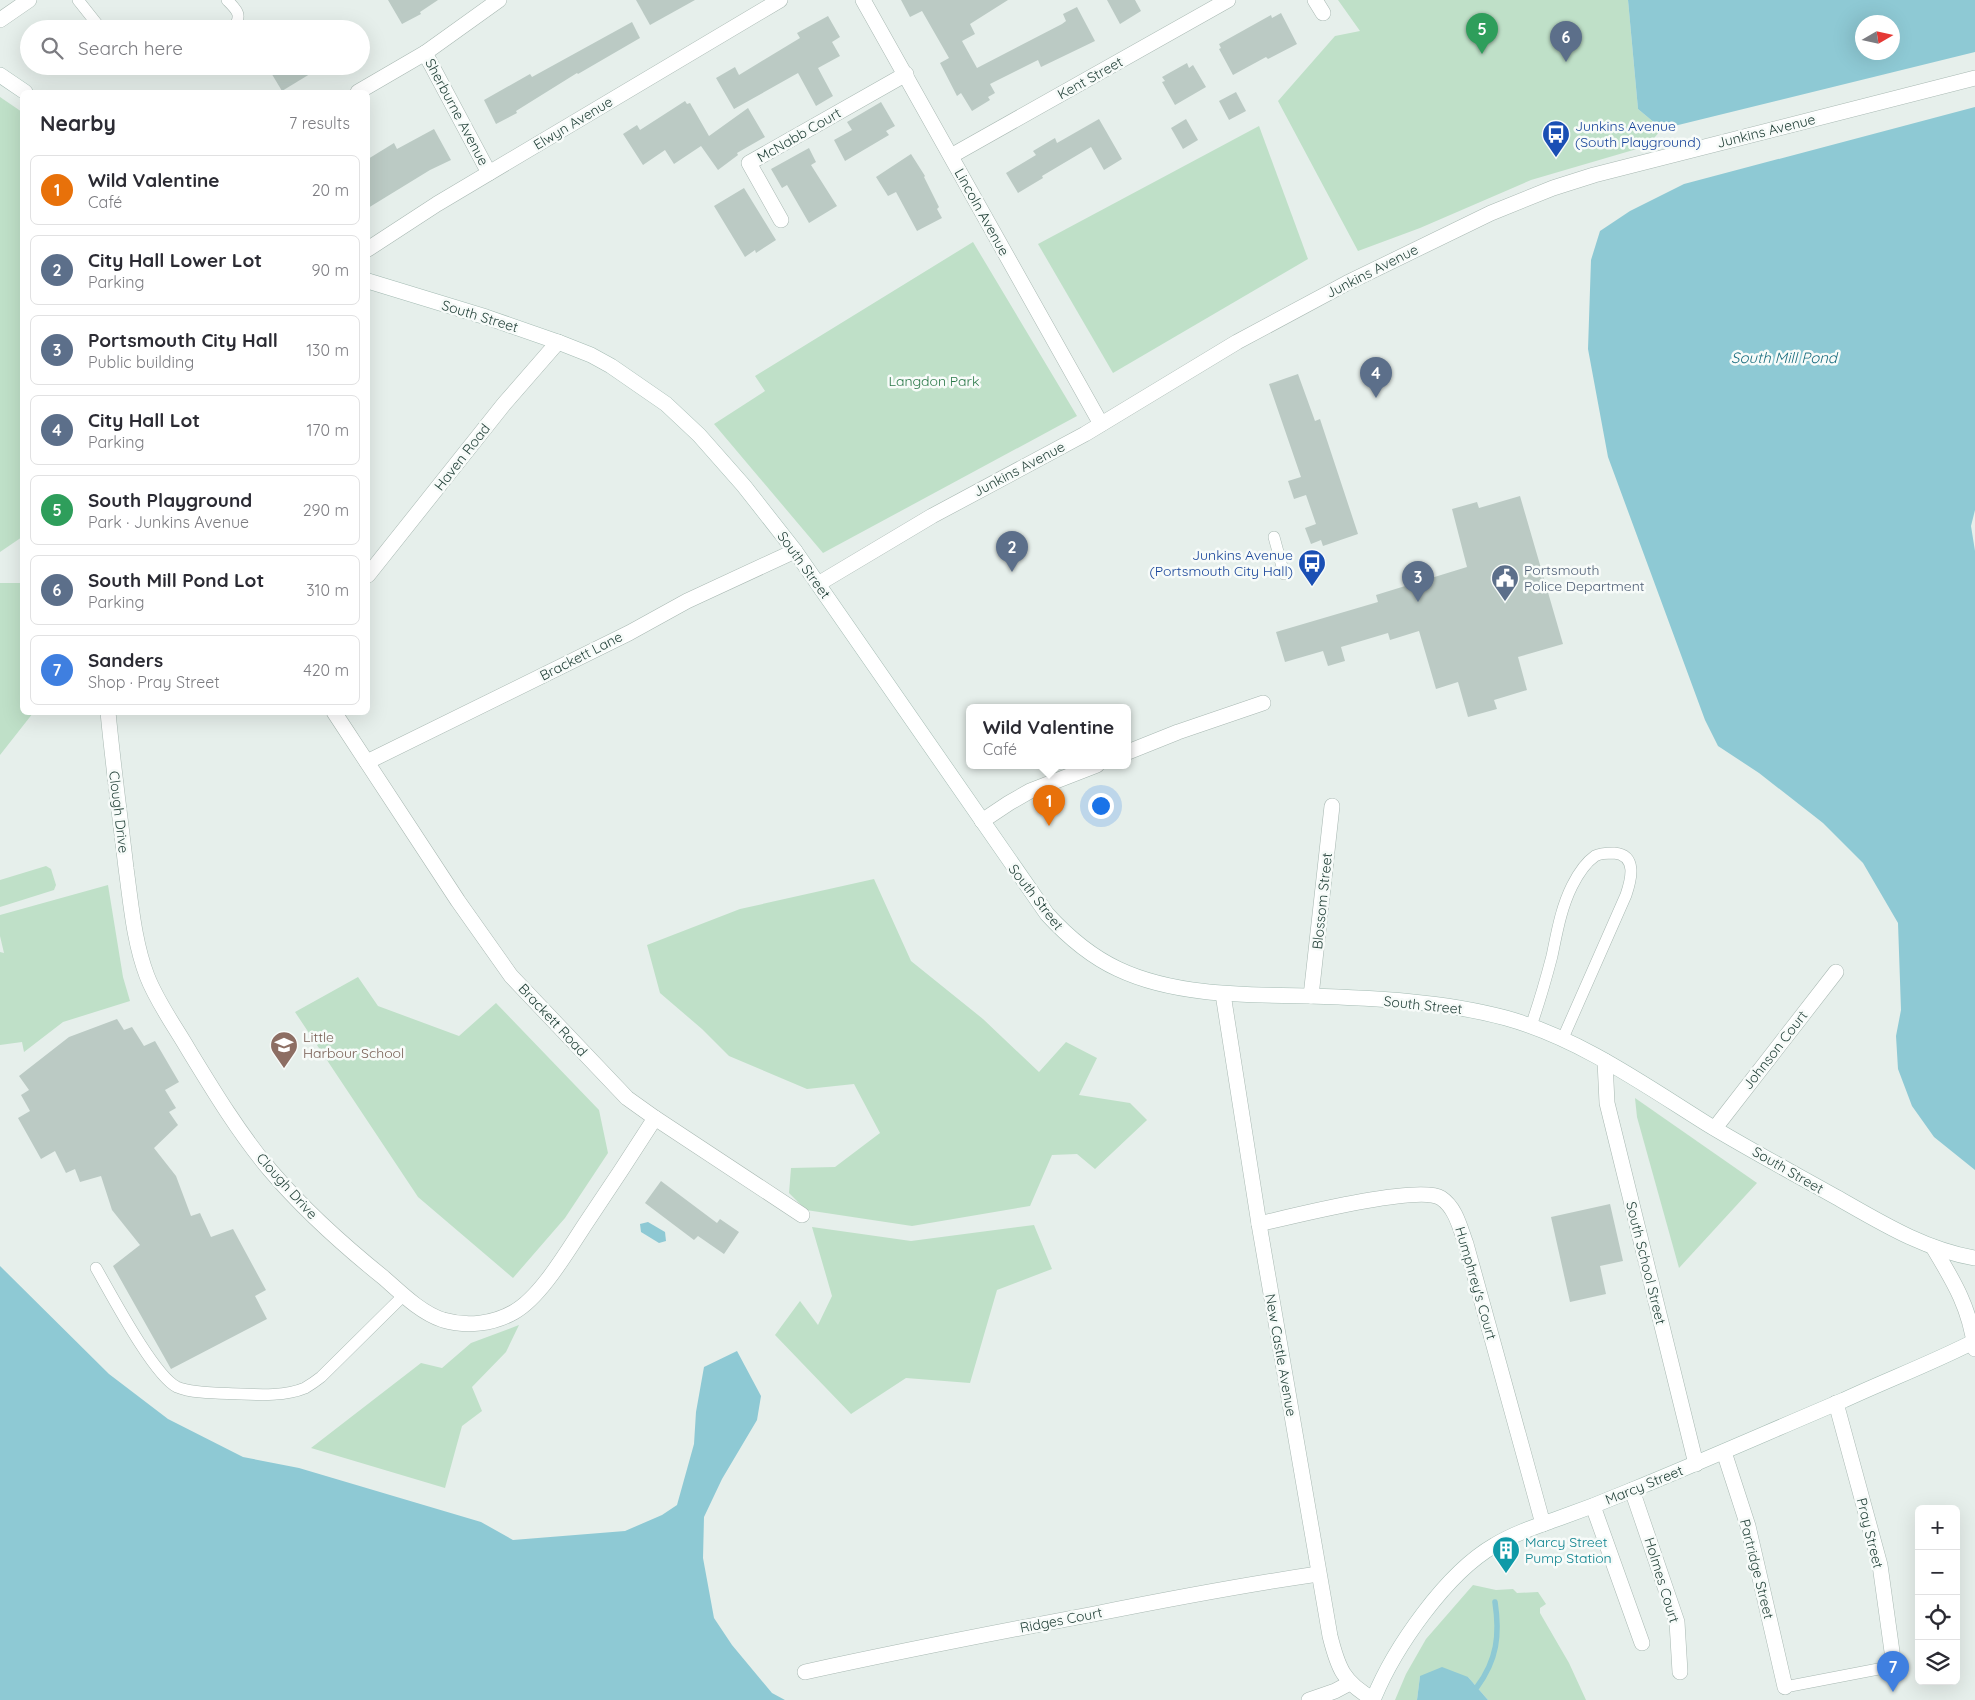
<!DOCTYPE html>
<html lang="en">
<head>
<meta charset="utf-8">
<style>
	body { margin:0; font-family:Quicksand,sans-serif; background:#f2f2f3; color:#2b2b33 }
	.controls { position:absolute; right:15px; bottom:15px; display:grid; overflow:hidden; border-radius:8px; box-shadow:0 5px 20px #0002 }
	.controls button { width:45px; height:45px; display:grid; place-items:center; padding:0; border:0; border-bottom:1px solid #e1e1e2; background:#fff; color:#2b2b33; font:25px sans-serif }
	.compass { position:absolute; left:1855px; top:15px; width:45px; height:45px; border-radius:50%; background:#fff; box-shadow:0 5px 20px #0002; rotate:81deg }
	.you { position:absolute; left:1100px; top:805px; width:18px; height:18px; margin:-12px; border:4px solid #fff; border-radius:50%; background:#1a73e8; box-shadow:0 0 0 8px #1a73e833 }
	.badge { display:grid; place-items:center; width:32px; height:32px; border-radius:50%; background:#0f766e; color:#fff; font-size:16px; font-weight:700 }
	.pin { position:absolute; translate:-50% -41px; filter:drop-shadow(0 1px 2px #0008) }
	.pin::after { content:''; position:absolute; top:26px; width:18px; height:15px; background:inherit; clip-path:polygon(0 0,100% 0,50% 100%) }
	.popup { position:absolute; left:966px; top:704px; width:165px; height:65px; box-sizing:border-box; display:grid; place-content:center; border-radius:8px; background:#fff; filter:drop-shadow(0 1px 4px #0005); font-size:16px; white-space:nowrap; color:#7c7c81 }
	.popup b { font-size:19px; color:#2b2b33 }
	.popup::after { content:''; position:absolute; left:50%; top:100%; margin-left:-10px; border:10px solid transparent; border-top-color:#fff }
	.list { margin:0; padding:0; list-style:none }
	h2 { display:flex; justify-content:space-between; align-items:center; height:65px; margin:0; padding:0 20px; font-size:21px }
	h2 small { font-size:16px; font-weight:400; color:#7c7c81 }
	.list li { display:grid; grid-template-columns:32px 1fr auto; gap:15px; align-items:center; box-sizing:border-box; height:70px; margin:0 10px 10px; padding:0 10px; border:1px solid #e1e1e2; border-radius:8px }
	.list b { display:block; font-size:19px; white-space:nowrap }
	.list p { margin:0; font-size:16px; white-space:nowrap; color:#7c7c81 }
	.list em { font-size:16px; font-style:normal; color:#7c7c81 }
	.icon { flex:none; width:28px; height:28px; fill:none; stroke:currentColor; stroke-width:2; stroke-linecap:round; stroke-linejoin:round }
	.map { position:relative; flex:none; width:1975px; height:1700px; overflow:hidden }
	.search { position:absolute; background:#fff; box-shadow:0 5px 20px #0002; left:20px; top:20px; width:350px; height:55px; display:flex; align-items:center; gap:12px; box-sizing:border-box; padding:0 18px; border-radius:28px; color:#7c7c81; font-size:19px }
	.panel { position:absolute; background:#fff; box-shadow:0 5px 20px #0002; left:20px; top:90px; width:350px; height:625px; border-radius:8px }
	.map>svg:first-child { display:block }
</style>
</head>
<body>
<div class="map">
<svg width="1975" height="1700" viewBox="0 0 1975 1700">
	<rect width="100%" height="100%" fill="#e6efeb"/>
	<g fill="#bfe0c8">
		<path d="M1338,0H1628L1638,109L1662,129L1647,146L1531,180L1420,228L1358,251L1278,101L1335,36L1360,31Z"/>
		<path d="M0,97L22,112V537L0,552Z"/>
		<path d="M1259,126L1308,259L1113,373L1038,244Z"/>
		<path d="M973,242L1077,416L823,553L714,424L765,391L755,376Z"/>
		<path d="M0,583H22V712L33,713L0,755Z"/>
		<path d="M46,866L51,869L56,885L54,890L0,907V880Z"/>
		<path d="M874,879L911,961L983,1019L1039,1072L1066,1042L1097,1058L1079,1095L1130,1103L1147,1120L1095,1169L1077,1154L1052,1155L1030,1206L912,1226L806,1210L789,1193L791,1168L835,1167L880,1133L854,1084L807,1089L729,1056L702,1029L660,993L647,945L740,909Z"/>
		<path d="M108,885L123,977L130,1001L63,1022L24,1052L22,1042L0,1045V952L4,953L0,936V915Z"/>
		<path d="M358,977L378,1006L459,1036L496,1003L599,1110L608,1153L565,1218L513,1278L418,1197L295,1012Z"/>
		<path d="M1635,1098L1757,1183L1679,1268L1637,1117Z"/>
		<path d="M1034,1225L1052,1269L997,1290L970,1383L906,1378L851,1414L775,1335L800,1301L818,1325L832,1296L812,1227L911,1241Z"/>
		<path d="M519,1325L506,1352L472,1387L482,1411L462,1426L445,1488L311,1448L421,1363L442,1368L471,1343Z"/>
		<path d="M1473,1585L1496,1590L1513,1589L1517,1593L1538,1592L1546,1604L1540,1608V1613L1569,1663L1586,1700H1488L1468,1677L1420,1676L1417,1700H1395L1406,1674L1426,1639Z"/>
	</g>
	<g fill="#8ec9d4" fill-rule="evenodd">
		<path d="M1628,0H1975V52L1662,129L1638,109ZM1862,22H1892V52H1862Z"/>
		<path d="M1975,107V510L1971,526L1975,551V1170L1934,1137L1912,1106L1898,1069L1896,1036L1901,1010L1898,923L1863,863L1823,823L1759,773L1718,746L1705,720L1608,457L1588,349L1591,260L1600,231L1630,211L1684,184Z"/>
		<path d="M648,1222L665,1232L666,1241L659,1243L641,1232L640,1224Z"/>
		<path d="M0,1266L109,1374L168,1419L243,1457L299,1468L481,1522L513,1540L625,1531L662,1515L677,1505L694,1444L696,1412L704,1367L737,1351L761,1396L757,1420L722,1479L704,1517L703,1558L714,1618L732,1645L772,1693L785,1700H0Z"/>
		<path d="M1442,1667L1468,1677L1488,1700H1417L1420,1676Z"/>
	</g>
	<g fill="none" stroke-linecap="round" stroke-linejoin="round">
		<path stroke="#8ec9d4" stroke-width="5.5" d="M1477,1687C1497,1660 1500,1635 1495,1602"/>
	</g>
	<g fill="#bbcac4">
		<path d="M388,0H438L420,12L421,14L402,24Z"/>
		<path d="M636,0H695L650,25Z"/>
		<path d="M901,0H1008L970,24L975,34L962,41L977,68L1062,24L1066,21L1063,14L1077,7L1095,41L1041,67L1038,60L990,84L995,93L988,97L990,100L972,111L961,93L957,96L940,63L949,58L922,11L910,17Z"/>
		<path d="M1107,0H1135L1141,11L1120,24Z"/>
		<path d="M1281,13L1297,44L1268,59L1266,57L1233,75L1219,49L1221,48L1219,44L1271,15L1272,18Z"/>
		<path d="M828,16L840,37L832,42L840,56L818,68L833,96L816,106L798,73L734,109L716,78L735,67L739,75L800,38L797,33Z"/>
		<path d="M632,22L640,38L578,74L577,73L516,111L517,113L496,124L484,100L530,74L532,77Z"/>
		<path d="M1187,63L1189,68L1193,65L1206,87L1175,105L1162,82L1165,81L1162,77Z"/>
		<path d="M267,66H323L282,91Z"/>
		<path d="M1236,92L1246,111L1229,120L1219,101Z"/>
		<path d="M685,101L687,104L690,103L709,136L748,108L765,137L737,153L738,155L718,170L701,146L674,164L665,150L643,165L623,134L637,125L640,130Z"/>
		<path d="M881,102L895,126L886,131L889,135L845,161L834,140L852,130L847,122Z"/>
		<path d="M1099,119L1122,159L1104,170L1091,147L1042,176L1043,178L1018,193L1006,173L1036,155L1033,151L1055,138L1057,143Z"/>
		<path d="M1186,119L1198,140L1183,149L1171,128Z"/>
		<path d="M434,129L451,160L430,170L368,208V159L394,143L397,149Z"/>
		<path d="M809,148L816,162L811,165L837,206L809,223L787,185L782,188L771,169Z"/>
		<path d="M911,154L925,176L924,177L939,207L937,209L942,218L917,231L896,192L888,196L876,177Z"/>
		<path d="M744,188L776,240L756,253L755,250L745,257L714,206Z"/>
		<path d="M1298,374L1315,421L1320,419L1358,534L1323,546L1321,540L1311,544L1305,528L1316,524L1306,495L1294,499L1288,481L1301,477L1269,384Z"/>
		<path d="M1520,496L1563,644L1518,657L1527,690L1494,700L1497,709L1468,717L1458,682L1436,689L1419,631L1390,640L1388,633L1341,647L1345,661L1328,666L1323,651L1285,662L1276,632L1378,602L1376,595L1467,567L1452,509L1477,502L1479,508Z"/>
		<path d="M117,1019L124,1030L132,1027L144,1046L155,1041L179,1082L165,1090L176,1108L169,1112L178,1125L154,1148L176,1176L191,1216L200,1213L211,1237L233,1229L266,1290L255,1296L267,1319L171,1369L113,1266L140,1245L112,1210L101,1176L80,1182L75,1169L66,1173L55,1151L41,1159L18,1118L30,1111L21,1095L29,1090L19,1076L69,1037Z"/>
		<path d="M661,1181L717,1223L720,1219L739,1232L724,1254L698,1236L694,1240L645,1203Z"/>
		<path d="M1610,1204L1623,1261L1600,1266L1606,1294L1570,1302L1551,1217Z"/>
	</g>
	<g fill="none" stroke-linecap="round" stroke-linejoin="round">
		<g stroke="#a8b8b2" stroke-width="12">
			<g id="lane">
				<path d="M78,0L101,29"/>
				<path d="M227,0C237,10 243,15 233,29"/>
				<path d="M186,66L198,68L204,66"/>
				<path d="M1274,537L1284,574"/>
				<path d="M1531,1026C1539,1003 1546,979 1552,956C1557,932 1561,908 1572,886C1577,876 1585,863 1595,856C1600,853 1608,853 1614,853C1638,855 1631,880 1626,895L1563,1038"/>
				<path d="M96,1268C111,1294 154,1376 177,1387C193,1394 223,1393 241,1394C261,1395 286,1396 305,1388C310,1385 316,1381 321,1377L404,1295"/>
				<path d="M1785,1687L1894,1666"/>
			</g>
		</g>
		<g stroke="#a8b8b2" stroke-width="16">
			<g id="street">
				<path d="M863,0L1101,424"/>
				<path d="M1315,0L1323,13"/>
				<path d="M0,20L29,0"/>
				<path d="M358,92L425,53"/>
				<path d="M951,156L1228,0"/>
				<path d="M489,173L425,53L499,0"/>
				<path d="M781,220L749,163L906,74"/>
				<path d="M368,249L437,204L780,0"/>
				<path d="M368,575L504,404L558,342"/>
				<path d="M818,584L932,516L1085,434L1237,342L1347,283L1491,213L1553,188L1594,175L1975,78"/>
				<path d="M108,712C113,765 120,816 126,868C131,904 134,942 147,976C157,1002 174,1025 188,1049C213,1090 239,1133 270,1170C304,1210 343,1245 384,1278C401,1293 421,1313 443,1320C467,1327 493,1324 514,1312C541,1297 568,1250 586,1223C609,1189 632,1154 655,1118"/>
				<path d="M334,712L458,901L511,976L627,1098L655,1118L802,1215"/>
				<path d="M1128,752L1178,732L1263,703"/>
				<path d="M367,762L629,633L687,601L795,551"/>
				<path d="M982,821L1009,803L1030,791L1097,765"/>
				<path d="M1223,994L1259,1224L1330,1636C1338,1668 1343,1682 1373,1699"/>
				<path d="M1311,996L1332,806"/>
				<path d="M1605,1061L1607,1103L1696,1464"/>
				<path d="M1715,1128L1836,972"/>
				<path d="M1259,1224C1289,1217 1419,1184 1441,1198C1456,1208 1460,1228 1466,1244L1543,1524"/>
				<path d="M1933,1247C1954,1282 1970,1308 1975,1349"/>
				<path d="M1836,1403L1880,1565L1894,1666"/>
				<path d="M1724,1452L1748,1526L1785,1687"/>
				<path d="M1632,1490L1677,1622L1680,1672"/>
				<path d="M1593,1506L1642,1643"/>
				<path d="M805,1672C901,1651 998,1632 1094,1614C1169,1599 1243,1585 1318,1574"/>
				<path d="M1309,1700L1335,1691L1350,1683"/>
			</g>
		</g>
		<g stroke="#a4bbb3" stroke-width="16">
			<g id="secondary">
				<path d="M0,75L25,92"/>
				<path d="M368,281L486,317L558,342L591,355L611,366L666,404L699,435L744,486L795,551L1047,914C1068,937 1090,956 1118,969C1175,996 1247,995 1309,996C1374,998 1443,1001 1506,1018C1581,1039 1646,1086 1712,1127C1752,1151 1795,1174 1836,1197C1880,1222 1925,1250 1975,1258"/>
				<path d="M1373,1700C1394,1648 1446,1573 1495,1545C1513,1534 1534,1527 1554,1520C1580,1511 1606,1501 1632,1490C1703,1461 1773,1430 1844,1400C1887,1380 1932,1363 1975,1341"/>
			</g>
		</g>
		<use href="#lane" stroke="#fff" stroke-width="11"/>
		<use href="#street" stroke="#fff" stroke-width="15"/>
		<use href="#secondary" stroke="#fff" stroke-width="15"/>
	</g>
	<defs>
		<g id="bus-pin" transform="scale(1.4375)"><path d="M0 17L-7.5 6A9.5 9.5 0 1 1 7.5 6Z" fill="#1a4fb4" stroke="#f7fbf9"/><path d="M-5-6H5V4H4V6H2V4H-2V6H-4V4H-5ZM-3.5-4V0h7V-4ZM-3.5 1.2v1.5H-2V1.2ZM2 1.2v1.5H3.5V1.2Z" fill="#fff"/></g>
		<g id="civic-pin" transform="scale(1.4375)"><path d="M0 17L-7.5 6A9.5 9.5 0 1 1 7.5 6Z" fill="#5c6f8a" stroke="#f7fbf9"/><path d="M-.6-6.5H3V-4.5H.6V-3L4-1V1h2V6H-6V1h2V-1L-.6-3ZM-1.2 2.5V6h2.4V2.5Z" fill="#fff"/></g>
		<g id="school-pin" transform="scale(1.4375)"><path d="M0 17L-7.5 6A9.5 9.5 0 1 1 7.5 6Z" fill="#8d6e63" stroke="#f7fbf9"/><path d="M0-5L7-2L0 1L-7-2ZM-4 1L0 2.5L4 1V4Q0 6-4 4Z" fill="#fff"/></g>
		<g id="building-pin" transform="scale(1.4375)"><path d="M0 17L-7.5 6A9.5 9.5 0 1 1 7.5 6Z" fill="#0f9aa8" stroke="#f7fbf9"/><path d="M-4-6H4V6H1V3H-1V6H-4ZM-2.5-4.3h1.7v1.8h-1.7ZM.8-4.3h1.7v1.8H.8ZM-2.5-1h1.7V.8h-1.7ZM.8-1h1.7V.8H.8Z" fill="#fff"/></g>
	</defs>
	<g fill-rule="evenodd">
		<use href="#bus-pin" x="1556" y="134"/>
		<use href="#bus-pin" x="1312" y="563"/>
		<use href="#civic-pin" x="1505" y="578"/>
		<use href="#school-pin" x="284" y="1045"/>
		<use href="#building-pin" x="1506" y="1550"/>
	</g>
	<g text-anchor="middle" stroke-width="5" stroke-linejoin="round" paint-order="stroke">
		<g font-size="14" fill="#24423a" stroke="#f7fbf9">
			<text transform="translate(1090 78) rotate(-29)" y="5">Kent Street</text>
			<text transform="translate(457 112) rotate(62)" y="5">Sherburne Avenue</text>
			<text transform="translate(573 123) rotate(-31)" y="5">Elwyn Avenue</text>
			<text transform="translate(1766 131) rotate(-14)" y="5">Junkins Avenue</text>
			<text transform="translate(799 135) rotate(-30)" y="5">McNabb Court</text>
			<text transform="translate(982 212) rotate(61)" y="5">Lincoln Avenue</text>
			<text transform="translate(1372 271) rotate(-27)" y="5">Junkins Avenue</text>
			<text transform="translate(480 316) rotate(17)" y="5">South Street</text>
			<text transform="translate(462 457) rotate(-52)" y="5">Haven Road</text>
			<text transform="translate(1019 469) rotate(-28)" y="5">Junkins Avenue</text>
			<text transform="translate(804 565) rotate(54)" y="5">South Street</text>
			<text transform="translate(581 656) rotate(-27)" y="5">Brackett Lane</text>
			<text transform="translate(119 812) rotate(83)" y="5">Clough Drive</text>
			<text transform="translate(1036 897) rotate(52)" y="5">South Street</text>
			<text transform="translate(1322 901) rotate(-84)" y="5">Blossom Street</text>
			<text transform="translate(1423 1005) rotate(6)" y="5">South Street</text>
			<text transform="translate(553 1020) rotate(47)" y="5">Brackett Road</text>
			<text transform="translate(1775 1050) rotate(-52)" y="5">Johnson Court</text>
			<text transform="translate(1788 1170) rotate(30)" y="5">South Street</text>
			<text transform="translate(287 1186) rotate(48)" y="5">Clough Drive</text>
			<text transform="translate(1646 1263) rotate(76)" y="5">South School Street</text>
			<text transform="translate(1476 1283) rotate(74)" y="5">Humphrey's Court</text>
			<text transform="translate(1281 1355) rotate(80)" y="5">New Castle Avenue</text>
			<text transform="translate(1644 1485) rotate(-22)" y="5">Marcy Street</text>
			<text transform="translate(1870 1533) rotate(76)" y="5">Pray Street</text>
			<text transform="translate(1757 1569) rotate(76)" y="5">Partridge Street</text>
			<text transform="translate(1662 1580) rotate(73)" y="5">Holmes Court</text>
			<text transform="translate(1061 1620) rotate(-11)" y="5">Ridges Court</text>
		</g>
		<g font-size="14" fill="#164399" stroke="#f7fbf9" text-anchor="start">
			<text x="1575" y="131">Junkins Avenue<tspan x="1575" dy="16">(South Playground)</tspan></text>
			<text x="1293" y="560" text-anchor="end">Junkins Avenue<tspan x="1293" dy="16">(Portsmouth City Hall)</tspan></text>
		</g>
		<g font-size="14" fill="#2d7a4b" stroke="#f7fbf9">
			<text x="934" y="386">Langdon Park</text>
		</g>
		<g font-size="14" fill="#4e5e75" stroke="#f7fbf9" text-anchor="start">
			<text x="1524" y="575">Portsmouth<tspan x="1524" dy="16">Police Department</tspan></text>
		</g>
		<g font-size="14" fill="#785e54" stroke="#f7fbf9" text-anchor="start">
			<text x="303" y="1042">Little<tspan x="303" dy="16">Harbour School</tspan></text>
		</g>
		<g font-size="14" fill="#0d838f" stroke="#f7fbf9" text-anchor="start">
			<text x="1525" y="1547">Marcy Street<tspan x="1525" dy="16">Pump Station</tspan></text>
		</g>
		<g font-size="15" font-style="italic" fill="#1c6f80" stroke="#f7fbf9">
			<text x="1784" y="363">South Mill Pond</text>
		</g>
	</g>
</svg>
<div class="controls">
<button>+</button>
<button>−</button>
<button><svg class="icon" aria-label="locate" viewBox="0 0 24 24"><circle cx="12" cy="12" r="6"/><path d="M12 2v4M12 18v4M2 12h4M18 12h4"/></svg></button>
<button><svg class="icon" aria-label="layers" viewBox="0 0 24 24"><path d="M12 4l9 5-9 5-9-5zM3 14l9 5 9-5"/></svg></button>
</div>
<svg class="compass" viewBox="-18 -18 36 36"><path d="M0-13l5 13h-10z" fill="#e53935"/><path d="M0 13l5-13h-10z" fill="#7c7c81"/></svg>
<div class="you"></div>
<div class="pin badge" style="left:1049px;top:826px;background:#e8710a">1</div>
<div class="popup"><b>Wild Valentine</b>Café</div>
<div class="pin badge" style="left:1012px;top:572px;background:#5c6f8a">2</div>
<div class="pin badge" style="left:1418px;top:602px;background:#5c6f8a">3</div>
<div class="pin badge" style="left:1376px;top:398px;background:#5c6f8a">4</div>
<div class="pin badge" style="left:1482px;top:54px;background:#2e9e5b">5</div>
<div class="pin badge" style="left:1566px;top:62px;background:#5c6f8a">6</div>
<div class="pin badge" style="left:1893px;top:1692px;background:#3f7fe0">7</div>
<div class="search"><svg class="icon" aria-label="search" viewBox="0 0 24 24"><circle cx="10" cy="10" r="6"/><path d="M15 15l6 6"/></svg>Search here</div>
<section class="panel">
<h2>Nearby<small>7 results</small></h2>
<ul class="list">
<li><span class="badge" style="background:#e8710a">1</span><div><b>Wild Valentine</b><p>Café</p></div><em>20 m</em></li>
<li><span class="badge" style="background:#5c6f8a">2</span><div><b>City Hall Lower Lot</b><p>Parking</p></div><em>90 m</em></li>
<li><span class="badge" style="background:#5c6f8a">3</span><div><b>Portsmouth City Hall</b><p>Public building</p></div><em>130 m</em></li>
<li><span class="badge" style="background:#5c6f8a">4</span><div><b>City Hall Lot</b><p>Parking</p></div><em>170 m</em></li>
<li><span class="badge" style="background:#2e9e5b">5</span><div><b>South Playground</b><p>Park · Junkins Avenue</p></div><em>290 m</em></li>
<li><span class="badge" style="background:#5c6f8a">6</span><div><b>South Mill Pond Lot</b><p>Parking</p></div><em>310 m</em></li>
<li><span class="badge" style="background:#3f7fe0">7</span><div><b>Sanders</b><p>Shop · Pray Street</p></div><em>420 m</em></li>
</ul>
</section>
</div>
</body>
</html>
